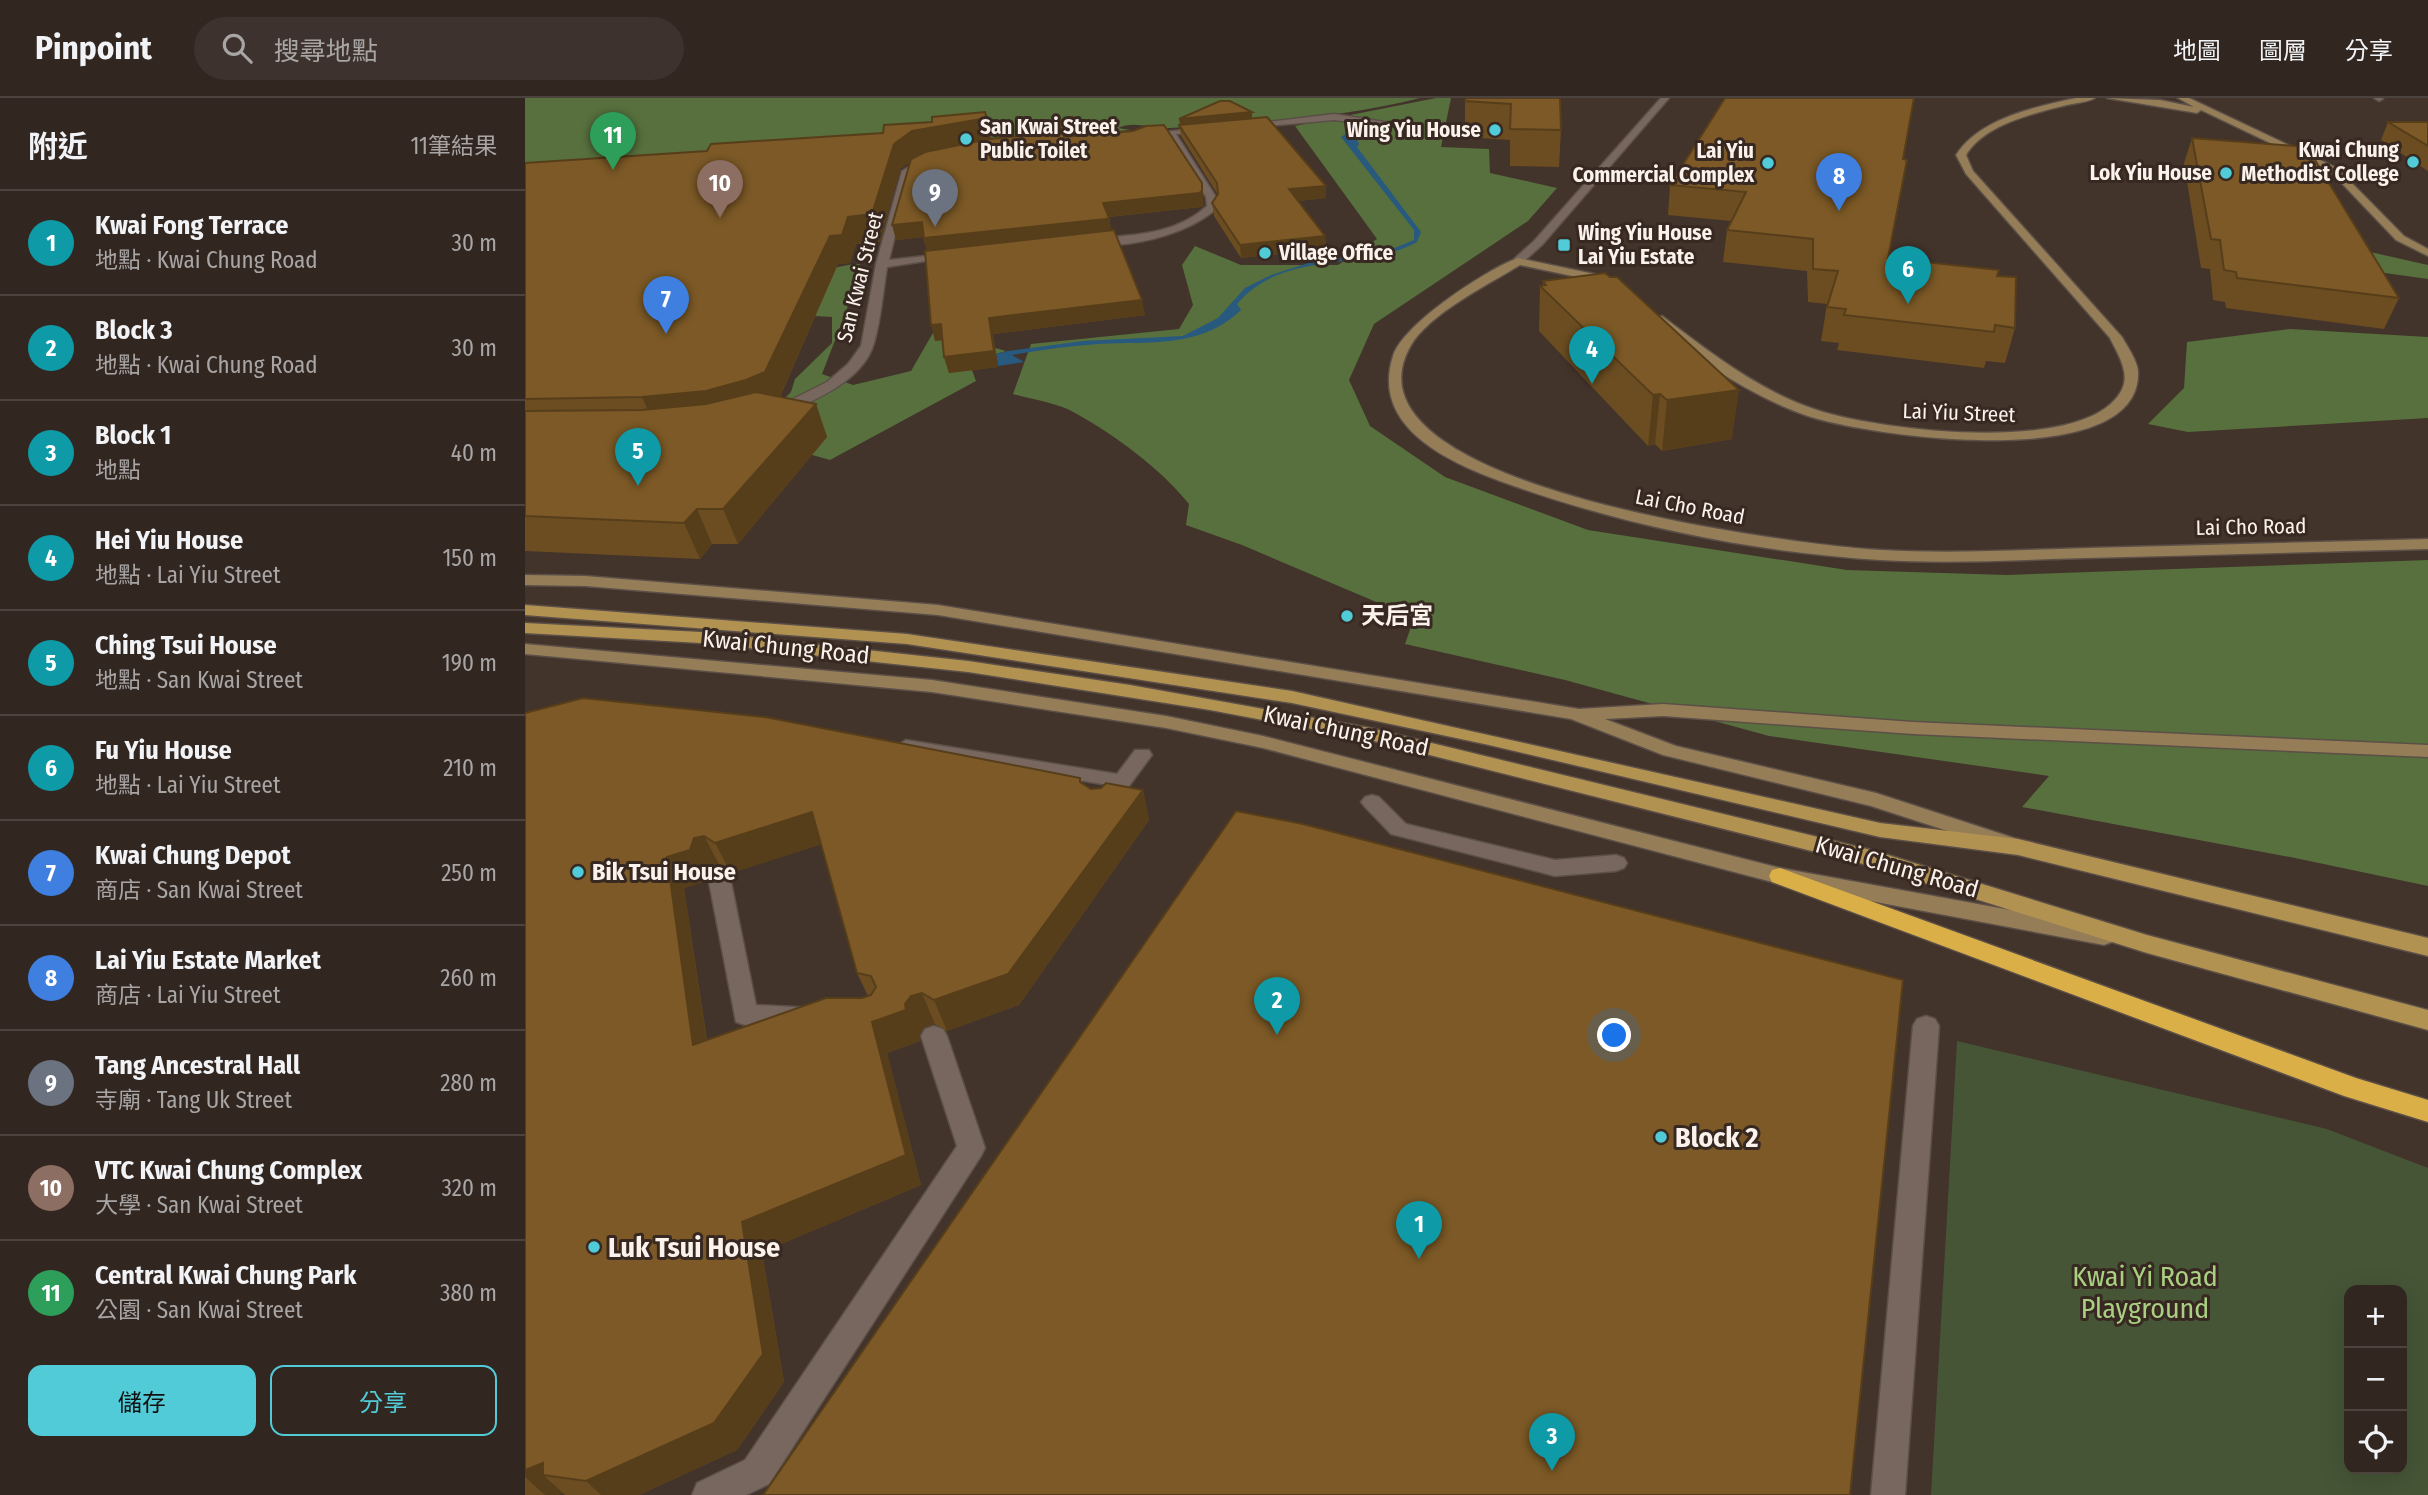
<!DOCTYPE html>
<html lang="zh-TW">
<head>
<meta charset="utf-8">
<style>
	body { margin:0; font-family:"Fira Sans Condensed","Noto Sans TC",sans-serif; background:#3d322d; color:#f1f3f6 }
	.controls { position:absolute; right:21px; bottom:21px; display:grid; overflow:hidden; border-radius:14px; box-shadow:0 7px 28px #0002 }
	.controls button { width:63px; height:63px; display:grid; place-items:center; padding:0; border:0; border-bottom:2px solid #4d433e; background:#322620; color:#f1f3f6; font:35px sans-serif }
	.you { position:absolute; left:1090px; top:938px; width:24px; height:24px; margin:-18px; border:5px solid #fff; border-radius:50%; background:#1a73e8; box-shadow:0 0 0 10px #1a73e833 }
	.badge { display:grid; place-items:center; width:46px; height:46px; border-radius:50%; background:#52cbd8; color:#fff; font-size:23px; font-weight:700 }
	.pin { position:absolute; translate:-50% -58px; filter:drop-shadow(0 2px 4px #0008) }
	.pin::after { content:''; position:absolute; top:37px; width:24px; height:21px; background:inherit; clip-path:polygon(0 0,100% 0,50% 100%) }
	.list { margin:0; padding:0; list-style:none }
	h2 { display:flex; justify-content:space-between; align-items:center; height:91px; margin:0; padding:0 28px; font-size:30px }
	h2 small { font-size:23px; font-weight:400; color:#a8a5a5 }
	.list li { display:grid; grid-template-columns:46px 1fr auto; gap:21px; align-items:center; box-sizing:border-box; height:105px; padding:0 28px; border-top:2px solid #4d433e }
	.list b { display:block; font-size:26px; white-space:nowrap }
	.list p { margin:0; font-size:23px; white-space:nowrap; color:#a8a5a5 }
	.list em { font-size:23px; font-style:normal; color:#a8a5a5 }
	.actions { display:flex; gap:14px; padding:21px 28px }
	.actions a { flex:1; padding:16px 0; border:2px solid #52cbd8; border-radius:14px; text-align:center; font-size:24px; color:#52cbd8 }
	.actions .main { background:#52cbd8; color:#111 }
	.icon { flex:none; width:38px; height:38px; fill:none; stroke:currentColor; stroke-width:2; stroke-linecap:round; stroke-linejoin:round }
	.map { position:relative; flex:none; width:1903px; height:1397px; overflow:hidden }
	header { display:flex; align-items:center; gap:42px; box-sizing:border-box; height:98px; padding:0 35px; background:#322620; border-bottom:2px solid #4d433e }
	header strong { font-size:33px }
	nav { display:flex; gap:38px; margin-inline-start:auto; font-size:24px }
	.search { width:490px; height:63px; background:#3d322d; display:flex; align-items:center; gap:18px; box-sizing:border-box; padding:0 24px; border-radius:38px; color:#a8a5a5; font-size:26px }
	main { display:flex }
	aside { flex:1; background:#322620 }
	.map>svg:first-child { display:block }
</style>
</head>
<body>
<header>
<strong>Pinpoint</strong>
<div class="search"><svg class="icon" aria-label="search" viewBox="0 0 24 24"><circle cx="10" cy="10" r="6"/><path d="M15 15l6 6"/></svg>搜尋地點</div>
<nav><a>地圖</a><a>圖層</a><a>分享</a></nav>
</header>
<main>
<aside>
<h2>附近<small>11筆結果</small></h2>
<ul class="list">
<li><span class="badge" style="background:#0f9aa8">1</span><div><b>Kwai Fong Terrace</b><p>地點 · Kwai Chung Road</p></div><em>30 m</em></li>
<li><span class="badge" style="background:#0f9aa8">2</span><div><b>Block 3</b><p>地點 · Kwai Chung Road</p></div><em>30 m</em></li>
<li><span class="badge" style="background:#0f9aa8">3</span><div><b>Block 1</b><p>地點</p></div><em>40 m</em></li>
<li><span class="badge" style="background:#0f9aa8">4</span><div><b>Hei Yiu House</b><p>地點 · Lai Yiu Street</p></div><em>150 m</em></li>
<li><span class="badge" style="background:#0f9aa8">5</span><div><b>Ching Tsui House</b><p>地點 · San Kwai Street</p></div><em>190 m</em></li>
<li><span class="badge" style="background:#0f9aa8">6</span><div><b>Fu Yiu House</b><p>地點 · Lai Yiu Street</p></div><em>210 m</em></li>
<li><span class="badge" style="background:#3f7fe0">7</span><div><b>Kwai Chung Depot</b><p>商店 · San Kwai Street</p></div><em>250 m</em></li>
<li><span class="badge" style="background:#3f7fe0">8</span><div><b>Lai Yiu Estate Market</b><p>商店 · Lai Yiu Street</p></div><em>260 m</em></li>
<li><span class="badge" style="background:#6b7280">9</span><div><b>Tang Ancestral Hall</b><p>寺廟 · Tang Uk Street</p></div><em>280 m</em></li>
<li><span class="badge" style="background:#8d6e63">10</span><div><b>VTC Kwai Chung Complex</b><p>大學 · San Kwai Street</p></div><em>320 m</em></li>
<li><span class="badge" style="background:#2e9e5b">11</span><div><b>Central Kwai Chung Park</b><p>公園 · San Kwai Street</p></div><em>380 m</em></li>
</ul>
<div class="actions"><a class="main">儲存</a><a>分享</a></div>
</aside>
<div class="map">
<svg width="1903" height="1397" viewBox="0 0 1903 1397">
	<rect width="100%" height="100%" fill="#42332b"/>
	<path fill="#455536" fill-rule="evenodd" d="M1432,943L1802,1031L1903,1070V1397H1406ZM1824,1192H1877V1371H1824Z"/>
	<g fill="#57703d">
		<path d="M0,0H895C813,21 730,24 645,30C628,31 609,22 593,30L606,32L485,42L484,38L432,46L213,48L0,121Z"/>
		<path d="M911,0H926L916,49L964,51L965,75L1032,90L1003,123L849,226L824,282L845,328L920,379L1063,432L1322,472L1482,477L1903,462V788L1770,760L1497,709L1524,678L1244,638L1040,582L880,546L889,520L717,447L661,427L664,406C636,371 590,337 550,315C533,305 508,302 488,296L506,246L654,231L668,207L657,167L670,148L716,167H813L852,141L770,28Z"/>
		<path d="M1805,145L1903,167V181L1788,165Z"/>
		<path d="M328,166H335L321,214L297,276L328,287L386,273L409,233L481,253L444,264L451,283L305,362L259,349L226,334L266,294L270,281L307,245V219L273,217L298,172Z"/>
		<path d="M1765,231L1903,239V320L1663,334L1623,326L1659,290L1662,244Z"/>
	</g>
	<path fill="#28597f" d="M834,27L845,28L830,37L834,46L832,49L893,130L896,134L892,144C835,175 760,150 712,206L716,212C676,251 624,243 573,246C544,248 516,252 487,257L499,264L473,268L471,256L483,253L558,243L658,238L693,220L720,190L746,177L793,162L860,154L889,142V132L816,39Z"/>
	<g fill="none" stroke-linecap="round" stroke-linejoin="round">
		<g stroke="#5b4f47" stroke-width="3">
			<g id="street">
				<path d="M1136,0H1144L1017,147L997,165H989V161L1009,143Z"/>
				<path d="M1849,0H1857L1858,1L1854,3Z"/>
				<path d="M809,16L866,25L862,28L809,22L721,30L717,27Z"/>
				<path d="M685,29L682,34L651,36L691,99V111C661,138 598,152 559,146V142L563,141C605,137 649,138 682,108L681,99L643,37L616,40L612,37Z"/>
				<path d="M404,57L412,59L386,74L364,162L427,155L433,158L362,169C358,194 356,221 349,245C338,284 288,302 256,318H246V312L302,284L323,266L336,248L351,166L377,73Z"/>
				<path d="M381,642L592,676L610,652H624L627,657L596,699L589,701L579,694L583,687L374,652L371,648Z"/>
				<path d="M847,697L854,699L881,726L1030,762L1091,757L1099,760L1102,765L1099,770L1091,773L1030,778L874,738L866,736L840,709L836,704L840,699Z"/>
				<path d="M194,771L202,773L205,779L231,907L289,910L293,917L289,924L280,927H220L211,924L183,779L186,773Z"/>
				<path d="M1401,918L1410,921L1414,928L1380,1397H1346L1388,928L1392,921Z"/>
				<path d="M409,928L418,931L422,938L460,1050L456,1058L244,1386L221,1397H167L172,1385L220,1362L432,1048L396,938L400,931Z"/>
			</g>
		</g>
		<g stroke="#5b4f47" stroke-width="3">
			<g id="secondary">
				<path d="M1551,0H1570C1561,5 1548,5 1538,8C1506,16 1459,27 1441,57L1448,73L1597,239C1602,248 1612,262 1613,273C1618,378 1338,338 1280,317C1235,302 1158,256 1127,221L1137,218C1186,255 1234,293 1292,312C1352,332 1556,358 1595,295C1607,277 1593,257 1585,240L1441,76L1431,57C1455,20 1510,9 1551,0Z"/>
				<path d="M1582,0L1635,2L1669,9L1653,0H1664L1812,70L1879,138L1903,151V158L1871,142L1806,74L1676,12L1672,15Z"/>
				<path d="M993,160L1074,177L1096,189L1090,192L1066,182L995,167C963,187 903,216 885,249C807,391 1276,447 1356,452C1425,456 1494,452 1563,450C1676,447 1790,444 1903,441V451C1789,454 1675,457 1561,460C1492,462 1423,466 1355,462C1230,454 1106,429 989,388C932,368 844,333 868,258C878,226 962,171 993,160Z"/>
				<path d="M0,477L60,478L413,507L1054,611L1138,606L1388,624L1903,647V659L1388,636L1138,618L1080,621L1151,648L1351,695L1492,741L1495,746L1492,751L1484,753L1346,708L1138,657L1046,621L413,517L60,488L0,487Z"/>
				<path d="M0,546L407,582L641,618L738,638L1255,770L1579,829L1587,832L1591,838L1587,844L1579,847L1255,786L738,650L641,630L407,594L0,556Z"/>
			</g>
		</g>
		<g stroke="#5b4f47" stroke-width="3">
			<g id="primary">
				<path d="M0,507L382,536L767,593L1355,725L1493,741L1903,840V858L1493,757L1355,739L964,647L767,605L382,546L0,517Z"/>
				<path d="M0,525L176,534L443,563L605,587L845,630L1350,753L1622,837L1903,912V932L1622,855L1346,768L845,642L685,612L443,574L176,545L0,535Z"/>
			</g>
		</g>
		<g stroke="#5b4f47" stroke-width="3">
			<path id="highway" d="M1255,770L1831,980L1903,1002V1024L1819,998L1247,784L1244,778L1247,772Z"/>
		</g>
		<use href="#street" fill="#77675e" fill-rule="evenodd"/>
		<use href="#secondary" fill="#957d57" fill-rule="evenodd"/>
		<use href="#primary" fill="#b29251" fill-rule="evenodd"/>
		<use href="#highway" fill="#daaf48" fill-rule="evenodd"/>
	</g>
	<g fill="#6b4d21" fill-rule="evenodd">
		<path d="M1035,0L1036,32L1034,69L985,68V42L940,39V3Z"/>
		<path d="M1200,0L1363,160L1472,178L1490,230L1480,265L1461,263L1459,270L1312,252L1314,245L1296,243L1302,206L1283,204L1282,173L1198,164L1202,132L1206,123L1143,117L1145,87Z"/>
		<path d="M547,19L548,25L545,37H541V39L679,108L676,109L584,119L586,132L620,217L468,236L473,269L424,275L419,259L418,242L410,243L402,152L398,139L371,142L386,63L375,71L355,144L331,146L325,165L313,166L255,299L291,306L302,339L213,446H187L175,461L0,453V65L467,41L498,38Z"/>
		<path d="M727,21L801,88V100L773,103L800,138L801,151L716,160L689,118L687,105L693,97L656,38L654,27Z"/>
		<path d="M1863,24H1903V73L1856,42Z"/>
		<path d="M1667,40L1874,200L1859,231L1701,210L1700,204L1688,202L1685,171L1676,170L1659,65Z"/>
		<path d="M1018,183L1207,341L1137,353L1130,346L1123,348L1014,233L1015,188L1018,187Z"/>
		<path d="M0,615L555,680L556,685L566,691L618,692L624,722L494,907L422,933L410,926L399,929L394,937L395,943L362,955L396,1087L237,1154L259,1284L212,1352L114,1397H40L38,1395L33,1397H0ZM296,746L332,875L343,898L182,942L159,790L181,783L185,770L195,768L206,775Z"/>
	</g>
	<g fill="#573e1b">
		<path d="M727,14V21L655,27L654,21Z"/>
		<path d="M547,19L548,25L545,37H541L543,47L499,41L498,34Z"/>
		<path d="M462,20L467,44L394,57L375,71L355,144L331,146L325,165L313,166L252,305L131,331L117,299L305,138L323,119L369,46L387,33Z"/>
		<path d="M677,85L679,108L676,109L581,119L578,105Z"/>
		<path d="M801,88V100L765,104L764,91Z"/>
		<path d="M584,120L587,135L403,156L399,140Z"/>
		<path d="M397,124L401,139L371,142L367,127Z"/>
		<path d="M800,138L801,151L716,160L715,147Z"/>
		<path d="M617,202L620,217L468,236L473,269L424,275L419,259L464,220Z"/>
		<path d="M416,226L420,242L410,243L406,227Z"/>
		<path d="M1214,292L1207,341L1137,353L1142,302Z"/>
		<path d="M1135,296L1130,346L1123,348L1128,297Z"/>
		<path d="M291,306L302,339L213,446L198,411Z"/>
		<path d="M172,411L187,446L175,461L159,425Z"/>
		<path d="M618,692L624,722L494,907L422,933L409,902Z"/>
		<path d="M287,714L301,745L206,775L190,745Z"/>
		<path d="M179,738L195,768L185,770L181,783L159,790L187,978L168,947L142,759L169,740Z"/>
		<path d="M397,895L410,926L399,929L394,937L395,943L362,955L396,1087L237,1154L259,1284L212,1352L114,1397H76L61,1383L217,1124L347,924L380,906L386,898Z"/>
		<path d="M18,1365V1377L38,1395L33,1397H20L0,1379V1372Z"/>
	</g>
	<g fill="#7c5926" stroke="#573e1b" stroke-width="2" fill-rule="evenodd">
		<path d="M941,0H1035L1036,32L985,31L986,6L940,3Z"/>
		<path d="M1200,0H1389L1378,61L1382,62L1363,160L1474,172L1472,178L1491,179L1490,230L1470,227L1469,234L1319,217L1321,211L1302,209L1313,173L1288,171V141L1202,132L1221,94L1145,87Z"/>
		<path d="M695,3H705L727,14L654,21Z"/>
		<path d="M460,14L462,20L387,33L369,46L347,116L323,119L317,137L305,138L240,274L221,282L181,293L117,299L0,301V65L182,53L186,46L358,35L359,27L407,24V19Z"/>
		<path d="M547,19L544,30L498,34Z"/>
		<path d="M742,19L801,88L764,91L800,138L715,147L687,105L693,96L692,85L654,27Z"/>
		<path d="M1863,24H1903V48Z"/>
		<path d="M639,27L677,85V93L674,95L578,105L584,120L581,121L399,140L397,124L367,127L386,61L400,54L464,41L540,34L539,39L608,33L621,28Z"/>
		<path d="M1667,40L1782,49L1874,200L1712,180L1711,174L1699,172L1695,142L1686,141Z"/>
		<path d="M589,132L617,202L464,220L469,253L419,259L416,226L406,227L400,153Z"/>
		<path d="M1080,175L1085,179H1092L1214,292L1142,302L1135,296L1128,297L1015,188L1021,187L1018,183Z"/>
		<path d="M231,294L291,306L198,411H172L159,425L0,418V313L117,312L181,306Z"/>
		<path d="M58,600L240,619L555,680V684L566,691L576,690L581,685L618,692L483,876L409,902L397,895L386,898L380,906L381,912L347,924L381,1057L217,1124L238,1256L189,1325L61,1383L18,1377V1365L0,1372V615ZM287,714L332,875L346,878L351,889L346,897L337,900H301L168,947L142,759L165,752L169,740L179,738L190,745Z"/>
		<path d="M711,713L778,726L1378,882L1325,1397H238Z"/>
	</g>
	<g fill="#52cbd8" stroke="#372921" stroke-width="2.5">
		<circle cx="970" cy="32" r="7"/>
		<circle cx="441" cy="41" r="7"/>
		<circle cx="1888" cy="64" r="7"/>
		<circle cx="1243" cy="65" r="7"/>
		<circle cx="1701" cy="75" r="7"/>
		<rect x="1032" y="140" width="14" height="14" rx="3.5"/>
		<circle cx="740" cy="155" r="7"/>
		<circle cx="822" cy="518" r="7"/>
		<circle cx="53" cy="774" r="7"/>
		<circle cx="1136" cy="1039" r="7"/>
		<circle cx="69" cy="1149" r="7"/>
	</g>
	<g text-anchor="middle" stroke-width="6" stroke-linejoin="round" paint-order="stroke">
		<g font-size="21" font-weight="bold" fill="#fbf2ec" stroke="#372921" text-anchor="end">
			<text x="455" y="36" text-anchor="start">San Kwai Street<tspan x="455" dy="24">Public Toilet</tspan></text>
			<text x="956" y="39">Wing Yiu House</text>
			<text x="1874" y="59">Kwai Chung<tspan x="1874" dy="24">Methodist College</tspan></text>
			<text x="1229" y="60">Lai Yiu<tspan x="1229" dy="24">Commercial Complex</tspan></text>
			<text x="1687" y="82">Lok Yiu House</text>
			<text x="1053" y="142" text-anchor="start">Wing Yiu House<tspan x="1053" dy="24">Lai Yiu Estate</tspan></text>
			<text x="754" y="162" text-anchor="start">Village Office</text>
		</g>
		<g font-size="21" fill="#fbf2ec" stroke="#372921">
			<text transform="translate(335 179) rotate(-76)" y="7">San Kwai Street</text>
			<text transform="translate(1434 315) rotate(2)" y="7">Lai Yiu Street</text>
			<text transform="translate(1165 409) rotate(11)" y="7">Lai Cho Road</text>
			<text transform="translate(1726 429) rotate(-1)" y="7">Lai Cho Road</text>
		</g>
		<g font-size="24" font-weight="bold" fill="#fbf2ec" stroke="#372921" text-anchor="start">
			<text x="836" y="526">天后宮</text>
			<text x="67" y="782">Bik Tsui House</text>
		</g>
		<g font-size="24" fill="#fbf2ec" stroke="#372921">
			<text transform="translate(261 549) rotate(6)" y="8">Kwai Chung Road</text>
			<text transform="translate(821 633) rotate(12)" y="8">Kwai Chung Road</text>
			<text transform="translate(1372 769) rotate(16)" y="8">Kwai Chung Road</text>
		</g>
		<g font-size="28" font-weight="bold" fill="#fbf2ec" stroke="#372921" text-anchor="start">
			<text x="1150" y="1049">Block 2</text>
			<text x="83" y="1159">Luk Tsui House</text>
		</g>
		<g font-size="28" fill="#a9d082" stroke="#372921">
			<text x="1620" y="1188">Kwai Yi Road<tspan x="1620" dy="32">Playground</tspan></text>
		</g>
	</g>
</svg>
<div class="controls">
<button>+</button>
<button>−</button>
<button><svg class="icon" aria-label="locate" viewBox="0 0 24 24"><circle cx="12" cy="12" r="6"/><path d="M12 2v4M12 18v4M2 12h4M18 12h4"/></svg></button>
</div>
<div class="you"></div>
<div class="pin badge" style="left:894px;top:1161px;background:#0f9aa8">1</div>
<div class="pin badge" style="left:752px;top:937px;background:#0f9aa8">2</div>
<div class="pin badge" style="left:1027px;top:1373px;background:#0f9aa8">3</div>
<div class="pin badge" style="left:1067px;top:286px;background:#0f9aa8">4</div>
<div class="pin badge" style="left:113px;top:388px;background:#0f9aa8">5</div>
<div class="pin badge" style="left:1383px;top:206px;background:#0f9aa8">6</div>
<div class="pin badge" style="left:141px;top:236px;background:#3f7fe0">7</div>
<div class="pin badge" style="left:1314px;top:113px;background:#3f7fe0">8</div>
<div class="pin badge" style="left:410px;top:129px;background:#6b7280">9</div>
<div class="pin badge" style="left:195px;top:120px;background:#8d6e63">10</div>
<div class="pin badge" style="left:88px;top:72px;background:#2e9e5b">11</div>
</div>
</main>
</body>
</html>
